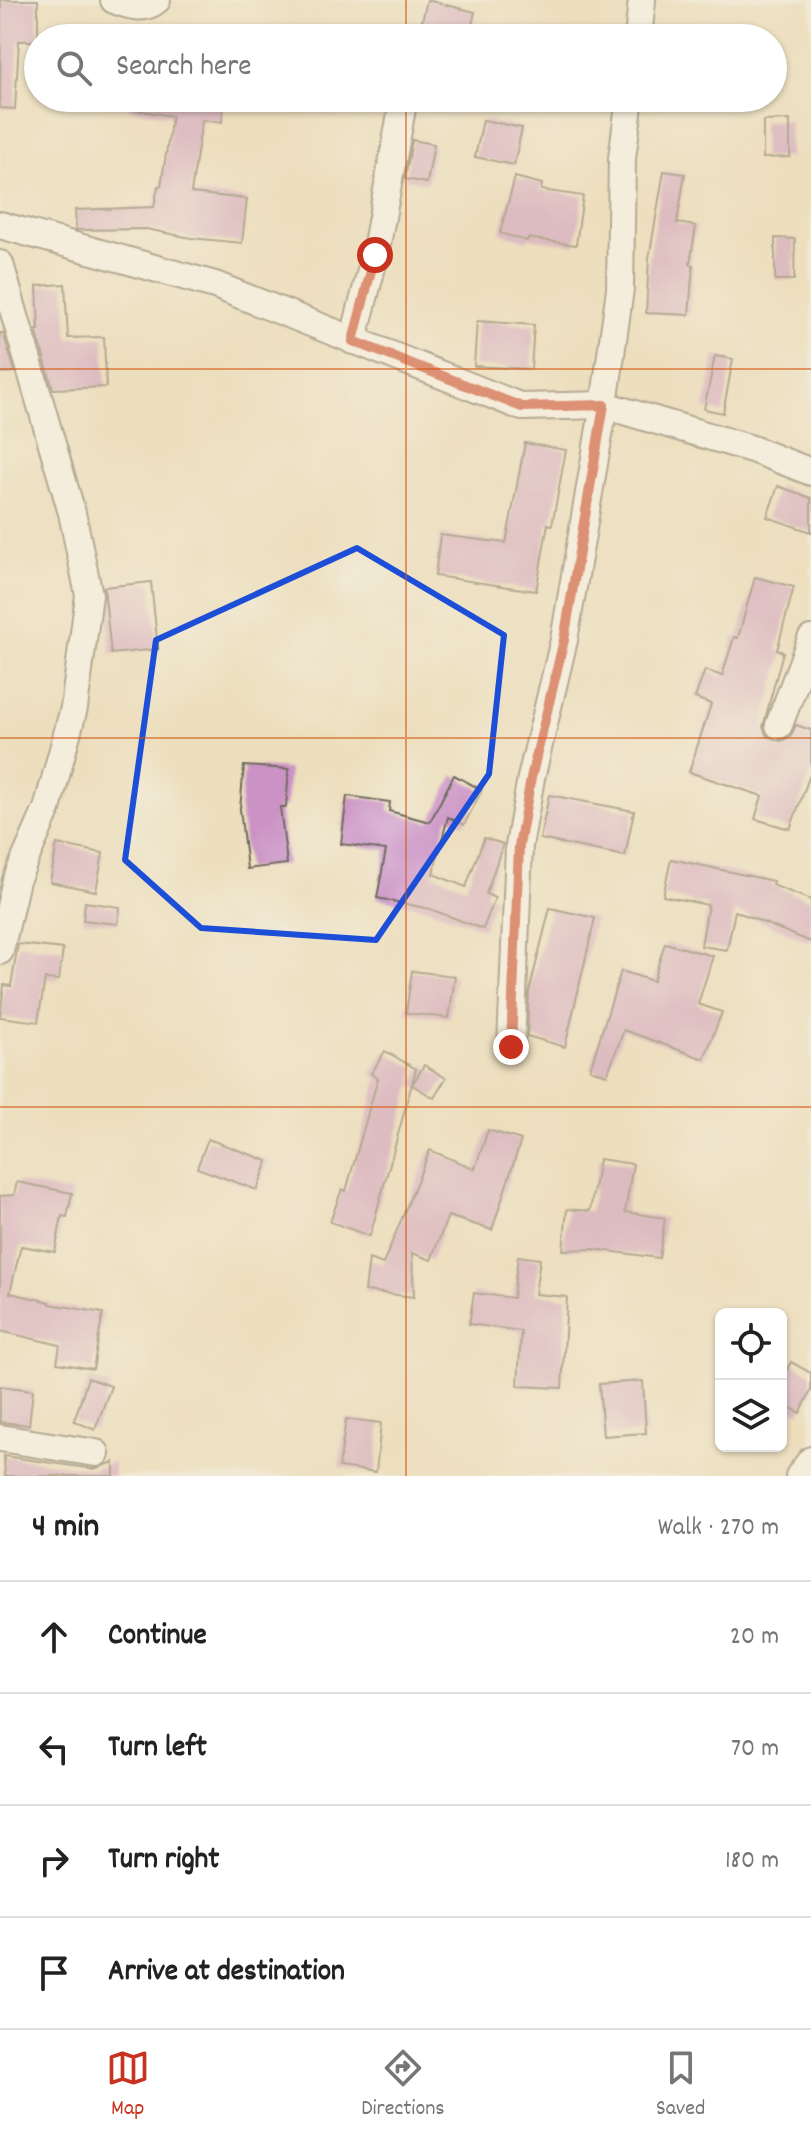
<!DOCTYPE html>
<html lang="en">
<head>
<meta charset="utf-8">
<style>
	body { margin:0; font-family:Dekko,sans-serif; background:#f2f2f2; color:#222 }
	.controls { position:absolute; right:24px; bottom:24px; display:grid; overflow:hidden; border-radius:12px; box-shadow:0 2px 6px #0004 }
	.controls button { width:72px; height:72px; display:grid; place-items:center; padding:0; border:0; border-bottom:2px solid #e0e0e0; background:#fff; color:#222; font:40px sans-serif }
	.stop { position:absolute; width:24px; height:24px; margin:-18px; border:6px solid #c8321e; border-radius:50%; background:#fff }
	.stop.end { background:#c8321e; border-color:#fff; box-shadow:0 2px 8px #0008 }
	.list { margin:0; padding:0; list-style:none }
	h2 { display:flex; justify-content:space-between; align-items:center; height:104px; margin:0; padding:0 32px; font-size:34px }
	h2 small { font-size:26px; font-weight:400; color:#767676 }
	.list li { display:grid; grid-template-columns:52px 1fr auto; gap:24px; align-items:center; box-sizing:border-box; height:112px; padding:0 32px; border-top:2px solid #e0e0e0 }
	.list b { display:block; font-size:30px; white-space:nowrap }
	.list em { font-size:26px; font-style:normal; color:#767676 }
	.icon { flex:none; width:44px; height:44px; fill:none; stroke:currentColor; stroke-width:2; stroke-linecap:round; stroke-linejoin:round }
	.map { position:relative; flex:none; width:811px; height:1476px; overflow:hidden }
	.search { position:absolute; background:#fff; box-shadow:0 2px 6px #0004; left:24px; right:24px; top:24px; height:88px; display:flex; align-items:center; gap:20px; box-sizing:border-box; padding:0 28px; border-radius:44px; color:#767676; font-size:30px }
	.sheet { height:552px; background:#fff }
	nav { display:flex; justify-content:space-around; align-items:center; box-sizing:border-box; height:112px; border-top:2px solid #e0e0e0; background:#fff; font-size:22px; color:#767676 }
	nav a { display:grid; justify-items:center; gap:4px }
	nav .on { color:#c8321e }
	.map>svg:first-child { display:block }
</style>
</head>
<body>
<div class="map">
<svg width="811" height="1476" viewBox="0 0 811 1476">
	<rect width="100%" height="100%" fill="#f6f6f2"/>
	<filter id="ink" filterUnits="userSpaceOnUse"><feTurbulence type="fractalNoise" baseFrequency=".0125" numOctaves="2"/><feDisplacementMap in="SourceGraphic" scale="16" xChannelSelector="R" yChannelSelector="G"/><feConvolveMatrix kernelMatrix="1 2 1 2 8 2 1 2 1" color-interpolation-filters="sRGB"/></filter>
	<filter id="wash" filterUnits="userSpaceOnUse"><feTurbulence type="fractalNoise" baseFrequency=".006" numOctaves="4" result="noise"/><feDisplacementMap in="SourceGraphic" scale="32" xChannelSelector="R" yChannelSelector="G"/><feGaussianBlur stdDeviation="1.8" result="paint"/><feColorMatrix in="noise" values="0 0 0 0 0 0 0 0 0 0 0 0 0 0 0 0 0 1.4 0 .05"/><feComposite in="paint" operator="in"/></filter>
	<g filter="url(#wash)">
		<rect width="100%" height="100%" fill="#eddfbd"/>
		<g id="blocks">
			<g fill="#cb92c5">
				<path d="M1,0H38V41H19L15,109L0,108Z"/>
				<path d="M427,0L475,12L469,38H418Z"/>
				<path d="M130,98H224L222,122L202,120L191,193L247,199L242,243L191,238L146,229L76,230L75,210L154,207L158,186H161L172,116L129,109Z"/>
				<path d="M483,120L522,128L514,165L475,157Z"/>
				<path d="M790,120V157L763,158V121Z"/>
				<path d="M412,140L434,144L427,183L405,179Z"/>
				<path d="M664,171L685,174L677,223L696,226L690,264L693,265L689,315L646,313L649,258Z"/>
				<path d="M515,177L542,184L541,190L583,196L576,245L528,238L527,241L500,233Z"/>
				<path d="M775,238L795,239L794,280H775Z"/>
				<path d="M65,284L68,338L104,337L106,387L53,389L36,330H39L37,286Z"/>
				<path d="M477,321L534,325L531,369L474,366Z"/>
				<path d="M0,333H3L15,372L0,373Z"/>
				<path d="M715,356L733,359L723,413L704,409Z"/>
				<path d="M525,443L566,450L552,525L548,524L536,591L435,576L440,535L506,543Z"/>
				<path d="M778,486L811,498V532L767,517Z"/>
				<path d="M755,577L794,587L777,650L783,652L763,727L767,736L781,741L790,737L796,725L811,730V772L790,829L755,819L762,796L689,772L711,704L695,698L705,670L722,676L734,637L738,638Z"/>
				<path d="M151,582L158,649L111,654L104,587Z"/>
				<path d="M244,766L289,769L286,807H280L287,864L247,869L240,809Z"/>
				<path d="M454,775L482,790L464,825L448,817L433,874L466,887L484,838L503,844L486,894L495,898L483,929L430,909L377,898L386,850L341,844L347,796L390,802L389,811L430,822Z"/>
				<path d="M549,795L634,811L625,856L540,839Z"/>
				<path d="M57,844L103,853L96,891L50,882Z"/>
				<path d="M671,859L773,881L772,885L811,900V942L735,911L727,950L701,946L708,905L663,896Z"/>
				<path d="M85,902L120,907L118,924L83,920Z"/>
				<path d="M550,908L595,918L565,1047L527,1036L529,992Z"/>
				<path d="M665,943L713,956L698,1004L722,1012L704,1059L624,1030L607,1075L590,1069L621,971L653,981Z"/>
				<path d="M18,944L63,949L59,980L45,979L38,1022L0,1017L4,985L11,986Z"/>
				<path d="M412,971L455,976L449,1018L406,1013Z"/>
				<path d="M385,1051L416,1069L370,1236L330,1222L342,1189L346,1191L378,1078L371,1074Z"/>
				<path d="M424,1065L446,1078L434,1098L412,1085Z"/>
				<path d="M488,1130L521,1140L492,1230L448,1216L431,1260L412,1253L414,1297L365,1291L369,1259L383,1264L430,1150L475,1169Z"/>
				<path d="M208,1139L268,1161L257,1190L197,1168Z"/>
				<path d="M599,1159L633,1164L625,1212L665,1218L659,1258L594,1249L563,1250L567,1209L590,1211Z"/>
				<path d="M17,1182L72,1193L67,1217L62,1216L55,1252L21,1246L10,1293L50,1302V1304L103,1313L93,1369L57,1363L60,1345L0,1331V1196L14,1195Z"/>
				<path d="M518,1256L540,1259L535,1294L567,1297L562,1388L518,1386L521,1331L469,1324L474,1293L513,1298Z"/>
				<path d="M791,1362L811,1373V1391L800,1413L781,1402V1380Z"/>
				<path d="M88,1378L111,1386L95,1430L74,1421Z"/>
				<path d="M643,1381L646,1433L603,1436L599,1384Z"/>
				<path d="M0,1386L33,1390L29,1425L0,1422Z"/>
				<path d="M346,1419L381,1423L376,1472L339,1467Z"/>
				<path d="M4,1456L94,1469L114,1462V1476H5Z"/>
			</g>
		</g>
	</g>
	<g filter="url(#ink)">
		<use href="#blocks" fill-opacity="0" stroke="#6f6a5e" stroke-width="2"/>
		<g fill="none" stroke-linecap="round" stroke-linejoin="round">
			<g stroke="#6f6a5e" stroke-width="30">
				<g id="minor">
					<path d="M114,0C129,6 144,11 157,0"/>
					<path d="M638,38L642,0"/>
					<path d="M0,225L215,285L522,407L604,405L752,449L811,472"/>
					<path d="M0,264L72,513L89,595L74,708L47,809L16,880L0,951"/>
					<path d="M353,341L375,255L404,98"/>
					<path d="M779,725L811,639"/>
					<path d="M511,1047L519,846L531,778L564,640L604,405L620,289L622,158L630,98"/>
					<path d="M0,1438L96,1453"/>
					<path d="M799,1476L811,1460"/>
				</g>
			</g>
			<use href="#minor" stroke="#fff" stroke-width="26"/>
		</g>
	</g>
	<g fill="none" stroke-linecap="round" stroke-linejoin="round" filter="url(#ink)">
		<path stroke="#c8321e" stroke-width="10" d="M375,255L353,341L522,407L604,405L564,640L531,778L519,846L511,1047"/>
	</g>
	<path d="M0 0H811V1476H0ZM357,548L504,635L489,774L376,940L201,928L125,860L156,640Z" fill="#eddfbd" fill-opacity=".55" fill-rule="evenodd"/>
	<path fill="none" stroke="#1d4ed8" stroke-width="6" stroke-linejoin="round" d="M357,548L504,635L489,774L376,940L201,928L125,860L156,640Z"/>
	<path fill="none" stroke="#d5540f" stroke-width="2" stroke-opacity="0.55" d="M406,0V38M406,98V1476M0,369H811M0,738H811M0,1107H811"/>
</svg>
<div class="controls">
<button><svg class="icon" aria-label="locate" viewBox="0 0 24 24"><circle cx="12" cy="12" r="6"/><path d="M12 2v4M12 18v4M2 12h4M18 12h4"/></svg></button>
<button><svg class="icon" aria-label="layers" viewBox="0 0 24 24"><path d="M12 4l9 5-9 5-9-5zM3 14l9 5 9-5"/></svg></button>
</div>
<div class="stop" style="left:375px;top:255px"></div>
<div class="stop end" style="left:511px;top:1047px"></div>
<div class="search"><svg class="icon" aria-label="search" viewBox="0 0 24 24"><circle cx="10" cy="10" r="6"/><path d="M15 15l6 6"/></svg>Search here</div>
</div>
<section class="sheet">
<h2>4 min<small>Walk · 270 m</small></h2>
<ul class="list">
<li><svg class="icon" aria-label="ahead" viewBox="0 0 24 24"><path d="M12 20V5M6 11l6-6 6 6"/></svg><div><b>Continue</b></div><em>20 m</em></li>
<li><svg class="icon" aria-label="left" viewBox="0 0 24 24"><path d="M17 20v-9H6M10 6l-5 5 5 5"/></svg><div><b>Turn left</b></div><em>70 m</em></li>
<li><svg class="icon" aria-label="right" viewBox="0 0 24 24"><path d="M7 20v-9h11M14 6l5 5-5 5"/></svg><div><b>Turn right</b></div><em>180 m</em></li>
<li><svg class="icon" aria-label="arrive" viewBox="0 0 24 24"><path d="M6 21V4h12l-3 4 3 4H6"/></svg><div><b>Arrive at destination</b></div></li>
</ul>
</section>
<nav>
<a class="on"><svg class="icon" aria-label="map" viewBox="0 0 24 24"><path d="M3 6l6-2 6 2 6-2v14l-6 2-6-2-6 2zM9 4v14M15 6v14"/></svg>Map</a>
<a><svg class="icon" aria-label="directions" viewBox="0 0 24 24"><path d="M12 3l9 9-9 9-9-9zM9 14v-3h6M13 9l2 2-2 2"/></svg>Directions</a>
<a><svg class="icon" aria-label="saved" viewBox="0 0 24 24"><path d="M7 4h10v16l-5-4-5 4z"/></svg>Saved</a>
</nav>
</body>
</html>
